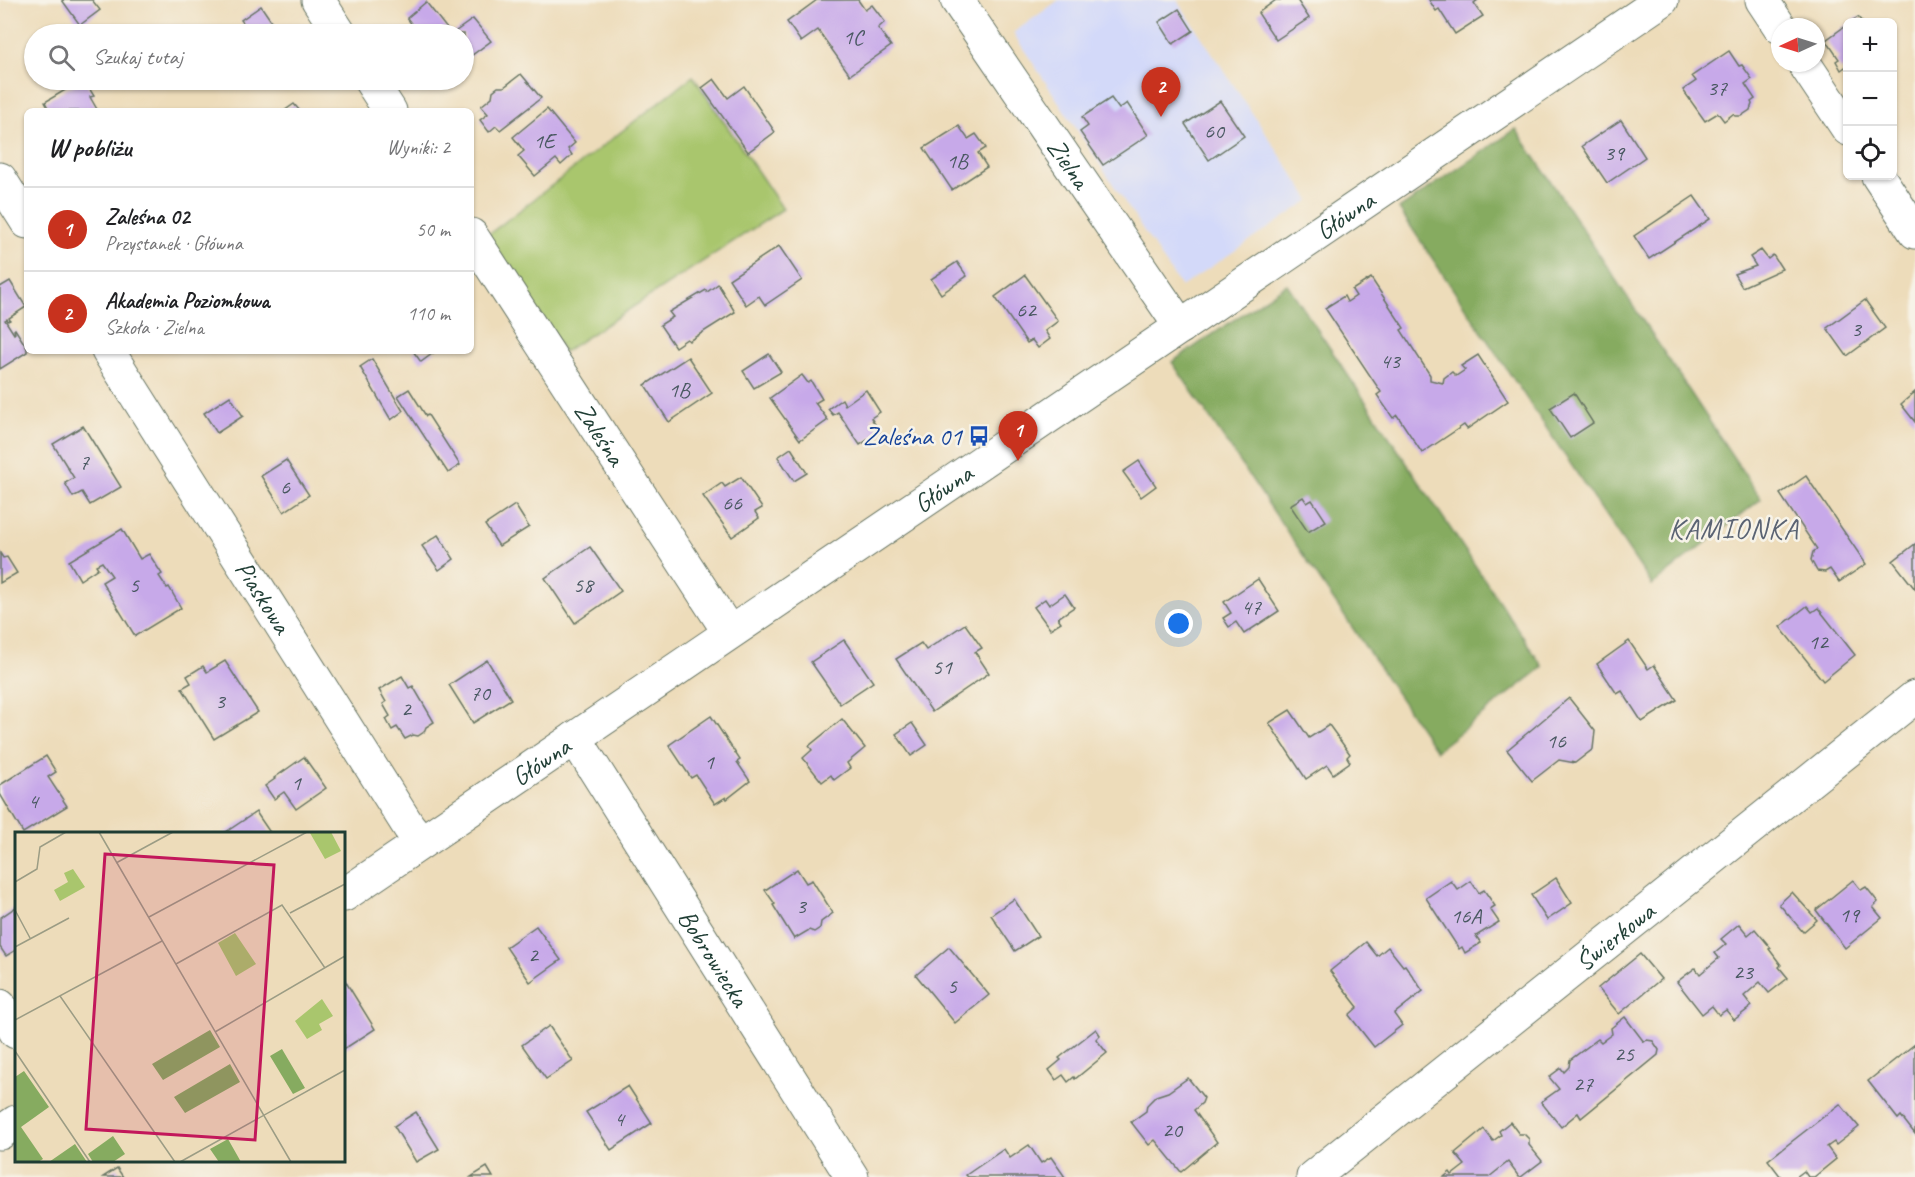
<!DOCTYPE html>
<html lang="pl">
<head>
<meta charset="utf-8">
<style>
	body { margin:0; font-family:Caveat,sans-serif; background:#f6f6f6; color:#202124 }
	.controls { position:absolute; right:18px; top:18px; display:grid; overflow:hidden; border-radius:9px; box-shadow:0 2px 4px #0004 }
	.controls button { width:54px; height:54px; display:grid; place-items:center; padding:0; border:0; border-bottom:2px solid #e0e0e0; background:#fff; color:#202124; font:30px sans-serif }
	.compass { position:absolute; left:1771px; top:18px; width:54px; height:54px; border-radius:50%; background:#fff; box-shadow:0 2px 4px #0004; rotate:266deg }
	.you { position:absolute; left:1179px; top:624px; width:21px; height:21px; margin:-15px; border:4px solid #fff; border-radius:50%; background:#1a73e8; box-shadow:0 0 0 9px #1a73e833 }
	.badge { display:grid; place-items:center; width:39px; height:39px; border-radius:50%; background:#c8321e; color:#fff; font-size:20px; font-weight:700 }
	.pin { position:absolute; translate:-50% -50px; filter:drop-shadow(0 2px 3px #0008) }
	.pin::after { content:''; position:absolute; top:32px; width:21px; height:18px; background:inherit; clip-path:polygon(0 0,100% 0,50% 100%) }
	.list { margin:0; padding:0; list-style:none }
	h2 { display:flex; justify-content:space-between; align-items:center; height:78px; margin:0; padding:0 24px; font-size:26px }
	h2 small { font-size:20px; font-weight:400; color:#757577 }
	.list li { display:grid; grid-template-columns:39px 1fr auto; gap:18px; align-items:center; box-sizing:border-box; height:84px; padding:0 24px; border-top:2px solid #e0e0e0 }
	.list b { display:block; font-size:22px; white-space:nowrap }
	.list p { margin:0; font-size:20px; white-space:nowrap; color:#757577 }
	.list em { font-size:20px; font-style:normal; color:#757577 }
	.icon { flex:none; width:33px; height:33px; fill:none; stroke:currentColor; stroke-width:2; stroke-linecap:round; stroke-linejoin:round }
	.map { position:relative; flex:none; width:1915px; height:1177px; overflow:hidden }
	.search { position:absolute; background:#fff; box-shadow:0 2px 4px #0004; left:24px; top:24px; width:450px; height:66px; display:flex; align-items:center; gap:15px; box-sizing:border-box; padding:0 21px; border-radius:33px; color:#757577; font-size:22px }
	.panel { position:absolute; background:#fff; box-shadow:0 2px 4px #0004; left:24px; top:108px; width:450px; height:246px; border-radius:9px }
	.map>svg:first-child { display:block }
</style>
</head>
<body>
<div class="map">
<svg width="1915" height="1177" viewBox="0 0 1915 1177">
	<rect width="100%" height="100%" fill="#f7f3e8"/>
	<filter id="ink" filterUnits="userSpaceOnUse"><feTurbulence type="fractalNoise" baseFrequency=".0167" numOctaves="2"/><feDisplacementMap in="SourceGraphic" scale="12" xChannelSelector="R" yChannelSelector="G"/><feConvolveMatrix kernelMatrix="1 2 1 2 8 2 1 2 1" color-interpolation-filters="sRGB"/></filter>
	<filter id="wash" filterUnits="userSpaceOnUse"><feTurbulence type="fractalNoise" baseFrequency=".008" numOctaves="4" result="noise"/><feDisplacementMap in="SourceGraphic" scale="24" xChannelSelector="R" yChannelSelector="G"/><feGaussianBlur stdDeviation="1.35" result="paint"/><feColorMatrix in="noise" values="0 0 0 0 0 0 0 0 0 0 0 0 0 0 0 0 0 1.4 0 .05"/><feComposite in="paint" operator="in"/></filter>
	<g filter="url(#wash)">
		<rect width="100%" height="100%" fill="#eddcba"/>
		<path fill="#d3d9f9" d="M1059,0H1177L1310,200L1181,287L1013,33Z"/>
		<path fill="#a9c66d" stroke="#648250" stroke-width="1.5" d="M693,76L783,209L564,352L488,235Z"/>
		<g fill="#86ab60" stroke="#52744a" stroke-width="1.5">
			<path d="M1516,129L1761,499L1652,585L1399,209Z"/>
			<path d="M1287,284L1543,667L1436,751L1172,362Z"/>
		</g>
		<g id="blocks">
			<g fill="#c7a9e9">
				<path d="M62,0H92L100,10L80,25Z"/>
				<path d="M817,0H858L865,10L872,5L885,22L878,28L891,46L850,75L818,30L801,42L787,22Z"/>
				<path d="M1276,0H1297L1309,18L1276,40L1258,13Z"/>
				<path d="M1429,0H1478L1474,3L1483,16L1455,34L1439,9L1436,11Z"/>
				<path d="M426,2L451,34H419L407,18Z"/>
				<path d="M261,6L280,34H232L245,25L241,20Z"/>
				<path d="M1179,9L1193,31L1173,44L1159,22Z"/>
				<path d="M1858,17L1862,22H1850Z"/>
				<path d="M473,19L491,41L464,61V34H452Z"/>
				<path d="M1848,24V65L1841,70L1836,61L1839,59L1826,40Z"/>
				<path d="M1729,51L1739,66L1742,65L1752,79L1745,84L1755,99L1751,102L1752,104L1750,110L1741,116H1735L1733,114L1724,121L1718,113L1705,121L1683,90L1696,81L1692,76Z"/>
				<path d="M521,74L541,98L500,130L496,126L489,132L480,120L488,114L481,106L492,97L493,91L498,87H504Z"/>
				<path d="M714,79L728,98L744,86L775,132L748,152L702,88Z"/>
				<path d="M82,80H84L94,96L90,97L98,111H50L45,102Z"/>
				<path d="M1111,98L1119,109L1127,103L1148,135L1103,165L1080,132L1088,126L1082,117Z"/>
				<path d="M1220,101L1244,136L1209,160L1185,124Z"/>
				<path d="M294,104L300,111H284Z"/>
				<path d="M547,109L575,143L568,149L572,155L561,165L556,159L535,176L518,156L524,151L513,137Z"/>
				<path d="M1621,120L1645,157L1607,183L1582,146Z"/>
				<path d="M959,126L968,139L976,134L986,148L978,153L987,167L952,190L924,148Z"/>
				<path d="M1694,196L1710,219L1649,259L1634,236Z"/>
				<path d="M779,246L802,280L765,305L759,296L746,305L729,279Z"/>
				<path d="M1761,250L1768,259L1773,255L1782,269L1742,287L1734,274L1756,266L1750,257Z"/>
				<path d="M957,262L967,276L941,294L931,279Z"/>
				<path d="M1025,275L1058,321L1045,331L1050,339L1038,348L1032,340L1027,343L995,297Z"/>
				<path d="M1371,278L1404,328L1401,330L1430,375V380L1443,383L1444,378L1452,372L1456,376L1465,370L1461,366L1478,355L1508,401L1467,429L1464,425L1422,453L1397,415L1393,418L1377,395L1381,392L1325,308L1344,296L1347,302L1356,296L1352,290Z"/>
				<path d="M10,281L26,307L9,318L10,320L8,321L7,319L5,320L14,334L15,333L14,330L15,329L27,348V352L0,369V287Z"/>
				<path d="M718,284L735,312L689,341L687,339L675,347L660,325L673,317L669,312L706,290L707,292Z"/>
				<path d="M1865,300L1885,328L1847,356L1827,328Z"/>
				<path d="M413,351H436L421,362Z"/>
				<path d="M769,354L781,372L754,388L743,371Z"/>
				<path d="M688,357L712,393L669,422L645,385Z"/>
				<path d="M372,359L403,411L391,420L360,367Z"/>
				<path d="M802,375L808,383L811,381L822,399L815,403L828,420L800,440L770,398Z"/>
				<path d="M409,389L426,416L428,415L460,465L448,473L398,396Z"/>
				<path d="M866,390L880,412L871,418L880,432L860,445L838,412L833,415L828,409L842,399L845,405Z"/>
				<path d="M1915,392V422L1901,404Z"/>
				<path d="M1574,393L1593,423L1570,438L1550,408Z"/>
				<path d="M230,396L243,416L217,433L204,413Z"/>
				<path d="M83,426L121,487L90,505L82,492L73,497L65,483L74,478L53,444Z"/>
				<path d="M791,448L807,473L794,481L778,457Z"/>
				<path d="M286,460L309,495L284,512L261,476Z"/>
				<path d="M1139,461L1156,486L1141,497L1123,472Z"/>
				<path d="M1806,476L1866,564L1839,582L1830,569L1825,572L1817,571L1811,560L1813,552L1817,549L1780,494Z"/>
				<path d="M741,477L762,508L755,512L759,518L732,537L703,496L722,483L725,487Z"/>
				<path d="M1303,497L1307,503L1312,500L1326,521L1308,532L1290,505Z"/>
				<path d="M515,505L529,527L499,546L485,525Z"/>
				<path d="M122,529L140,559L149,554L162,574L159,576L167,588L169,587L181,608L135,636L102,582L112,576L102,562L96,565L98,568L80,580L69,561Z"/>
				<path d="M438,535L454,559L439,570L422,546Z"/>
				<path d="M1915,544V589L1893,561Z"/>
				<path d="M590,547L621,591L575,623L545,578Z"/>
				<path d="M0,553L3,558L7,557L17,573L0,583Z"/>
				<path d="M1258,579L1279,611L1244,634L1236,622L1229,627L1223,618L1231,613L1224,602Z"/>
				<path d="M1065,594L1074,607L1058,618L1061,622L1050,629L1034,607L1045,599L1049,605Z"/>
				<path d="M1807,606L1812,612L1818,608L1855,655L1823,681L1780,627Z"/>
				<path d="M965,624L982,648L975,652L989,673L932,712L896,659L921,643L926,650Z"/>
				<path d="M844,640L873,682L840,704L811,662Z"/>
				<path d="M1629,641L1648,669L1654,665L1677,700L1642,722L1622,691L1617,694L1597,664Z"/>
				<path d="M487,660L511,699L473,723L449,685Z"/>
				<path d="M225,661L258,712L214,739L182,688L191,683L187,676L203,666L207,672Z"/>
				<path d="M402,676L409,688L413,686L434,722L426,727L424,732L418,736L413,735L405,739L397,727L392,730L386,719L390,716L383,704L386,702L379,690Z"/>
				<path d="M1569,698L1595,731L1593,749L1575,763L1559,760L1532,781L1507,750Z"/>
				<path d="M1290,710L1309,738L1329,725L1350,754L1347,757L1350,762L1333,774L1327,765L1306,779L1269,723Z"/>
				<path d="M711,716L740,760L737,762L750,781L727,799L726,797L715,804L696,775L691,778L669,745Z"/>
				<path d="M842,719L865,748L847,763L850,768L834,780L831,775L822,782L803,758L812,750L809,746Z"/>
				<path d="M912,723L927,745L911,756L896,734Z"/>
				<path d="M46,756L56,772L48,777L67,806L23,833L0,794V785Z"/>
				<path d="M304,757L326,788L296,809L284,792L274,799L265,786L275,779L274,778Z"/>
				<path d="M256,812L271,834H223Z"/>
				<path d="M797,869L806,883L812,880L833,913L821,922L820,928L814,932L809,930L794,939L773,905L775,904L765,890Z"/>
				<path d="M1556,878L1572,903L1547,920L1531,895Z"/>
				<path d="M1853,880L1861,890L1866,887L1878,902L1873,907L1882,918L1845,948L1816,910Z"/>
				<path d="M1451,881L1458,890L1471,881L1479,893L1484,890L1495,906L1490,909L1499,922L1476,936L1481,943L1465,953L1462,947L1459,949L1426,898Z"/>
				<path d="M1792,892L1817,920L1803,932L1779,904Z"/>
				<path d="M1014,899L1038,936L1015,951L991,915Z"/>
				<path d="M16,907V950L6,956L0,947V918Z"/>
				<path d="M1739,924L1748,935L1755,929L1771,948L1769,949L1781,965L1779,967L1788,978L1769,993L1760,982L1744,996L1752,1006L1734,1020L1726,1010L1719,1015L1712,1006L1702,1014L1677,982L1695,968L1700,974L1719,958L1715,953L1726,944L1721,939Z"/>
				<path d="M536,926L561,960L530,982L506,947Z"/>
				<path d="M1366,942L1377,956L1388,947L1403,966L1405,965L1423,991L1394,1014L1402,1025L1374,1047L1349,1015L1358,1007L1330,971Z"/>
				<path d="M949,947L989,995L955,1023L916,975Z"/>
				<path d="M1640,954L1661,979L1619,1014L1598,988Z"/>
				<path d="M344,979L375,1029L344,1049Z"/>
				<path d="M1625,1017L1644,1042L1647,1040L1653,1041L1659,1050L1658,1055L1581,1118L1578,1113L1561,1127L1541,1102L1559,1089L1549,1077L1561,1068L1564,1072L1569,1067L1570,1060L1598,1039L1601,1042L1612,1034L1611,1028Z"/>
				<path d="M549,1026L573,1061L546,1079L522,1045Z"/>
				<path d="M1096,1029L1100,1035L1096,1039L1107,1053L1075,1079L1074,1077L1068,1082L1063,1075L1056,1080L1049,1070L1061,1060L1059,1058Z"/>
				<path d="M1915,1044V1134L1901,1116L1898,1119L1868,1081Z"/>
				<path d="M1188,1078L1204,1098L1202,1103L1194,1110L1217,1142L1181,1172L1155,1140L1149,1145L1131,1122L1146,1111L1147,1105L1156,1096L1168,1092Z"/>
				<path d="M628,1086L652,1123L611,1150L586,1112Z"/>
				<path d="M1840,1104L1859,1127L1836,1145L1834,1142L1827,1147L1836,1159L1814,1177H1808L1804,1171L1796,1177H1781L1768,1160Z"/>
				<path d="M416,1112L439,1149L416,1162L394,1126Z"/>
				<path d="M1510,1122L1519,1134H1524L1529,1139V1145L1542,1161L1521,1177H1519L1508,1162L1489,1177H1444L1450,1172L1452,1175L1465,1165L1455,1153L1484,1129L1493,1141L1501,1135L1499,1131Z"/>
				<path d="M1029,1145L1041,1163L1051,1157L1065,1177H968L966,1175L1004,1149L1010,1158Z"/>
				<path d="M487,1167L493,1177H471Z"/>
				<path d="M117,1168L123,1177H103Z"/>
			</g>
		</g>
	</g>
	<g filter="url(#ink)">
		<use href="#blocks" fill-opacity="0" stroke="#677563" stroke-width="1.5"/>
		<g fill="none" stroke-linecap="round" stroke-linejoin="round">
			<g stroke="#677563" stroke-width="35">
				<g id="minor">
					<path d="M318,0L340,34"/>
					<path id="s1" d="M957,0L1181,327"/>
					<path d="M1762,0L1780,27"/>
					<path d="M1804,63L1848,129"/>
					<path d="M370,80L390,111"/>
					<path d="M1878,176L1915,232"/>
					<path d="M0,179L27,222"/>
					<path id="s2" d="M471,235L729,632"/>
					<path id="s3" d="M108,351L409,827L421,841"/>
					<path id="s4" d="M575,738L852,1177"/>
					<path id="s5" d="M344,895L1662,0"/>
					<path d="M0,1006L16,1032"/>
					<path d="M0,1133L16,1122"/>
					<path id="s6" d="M1313,1177L1915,697"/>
				</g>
			</g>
			<use href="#minor" stroke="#fff" stroke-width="33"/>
		</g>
	</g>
	<defs>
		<g id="bus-bare" transform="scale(1.62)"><path d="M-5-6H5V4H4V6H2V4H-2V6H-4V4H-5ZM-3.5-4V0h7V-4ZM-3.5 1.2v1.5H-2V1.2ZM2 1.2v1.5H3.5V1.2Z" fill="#1a4fb4" stroke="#f7f3e8" stroke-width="2.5" paint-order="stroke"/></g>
	</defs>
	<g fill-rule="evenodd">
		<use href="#bus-bare" x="979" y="436"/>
	</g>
	<g text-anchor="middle" stroke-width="5" stroke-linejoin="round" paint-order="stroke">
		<g font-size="22" fill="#495861">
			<text x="853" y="44">1C</text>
			<text x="1717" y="95">37</text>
			<text x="1214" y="138">60</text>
			<text x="544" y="148">1E</text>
			<text x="1614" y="160">39</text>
			<text x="957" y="168">1B</text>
			<text x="1026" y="317">62</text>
			<text x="1856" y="336">3</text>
			<text x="1390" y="368">43</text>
			<text x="679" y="397">1B</text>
			<text x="84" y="469">7</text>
			<text x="285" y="494">6</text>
			<text x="732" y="510">66</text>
			<text x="134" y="592">5</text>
			<text x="583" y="592">58</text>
			<text x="1251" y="614">47</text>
			<text x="1818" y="649">12</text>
			<text x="942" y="674">51</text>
			<text x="480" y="700">70</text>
			<text x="220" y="708">3</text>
			<text x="406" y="716">2</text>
			<text x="1556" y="748">16</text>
			<text x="709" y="769">1</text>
			<text x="296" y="790">1</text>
			<text x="33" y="808">4</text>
			<text x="801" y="913">3</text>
			<text x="1849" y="922">19</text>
			<text x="1466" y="923">16A</text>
			<text x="533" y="962">2</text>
			<text x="1743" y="979">23</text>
			<text x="952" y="993">5</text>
			<text x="1624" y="1061">25</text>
			<text x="1583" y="1091">27</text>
			<text x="619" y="1126">4</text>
			<text x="1172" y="1137">20</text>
		</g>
		<g font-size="26" fill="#1f3d34" stroke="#f7f3e8">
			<text dy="9" stroke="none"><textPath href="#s1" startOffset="198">Zielna</textPath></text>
			<text dy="9" stroke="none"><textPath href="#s5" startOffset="1210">Główna</textPath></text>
			<text dy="9" stroke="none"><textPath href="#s2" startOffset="237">Zaleśna</textPath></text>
			<text dy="9" stroke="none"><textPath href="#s5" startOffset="724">Główna</textPath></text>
			<text dy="9" stroke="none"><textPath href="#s3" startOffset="291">Piaskowa</textPath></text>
			<text dy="9" stroke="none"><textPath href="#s5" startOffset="238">Główna</textPath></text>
			<text dy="9" stroke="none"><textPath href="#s6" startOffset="386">Świerkowa</textPath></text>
			<text dy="9" stroke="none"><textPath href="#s4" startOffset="260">Bobrowiecka</textPath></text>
		</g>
		<g font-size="26" fill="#164399" stroke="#f7f3e8" text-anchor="end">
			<text x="962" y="445">Zaleśna 01</text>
		</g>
		<g font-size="28" letter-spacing="1.5" fill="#5a6373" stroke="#f7f3e8">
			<text x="1734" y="538">KAMIONKA</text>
		</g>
	</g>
	<g transform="translate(15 832)">
		<rect width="330" height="330" fill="#eddcba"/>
		<path d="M316,0L326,19L310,27L295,1ZM58,37L70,55L45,69L39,58L53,50L49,41ZM220,101L241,132L221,144L203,111ZM307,167L318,184L304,192L307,198L292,207L280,189Z" fill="#a9c66d"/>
		<path d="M195,198L205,215L148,248L137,232ZM267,217L290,256L278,262L255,224ZM215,232L225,250L170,281L159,265ZM9,239L34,275L6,295L28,327L23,330H0V245ZM98,304L110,322L98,330H78L73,322ZM213,307L226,330H204L195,317ZM60,312L72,330H34Z" fill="#86ab60"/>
		<path fill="none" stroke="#9b9c84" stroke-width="1.5" d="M84,0L276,330M101,31L158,0M0,50L22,37L25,15L51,0M0,78L15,106M275,81L330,52M134,85L292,0M0,115L54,86M161,132L267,73L310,136M45,164L160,330M0,188L147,109M200,200L330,124M0,219L75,330M165,330L330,238"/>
		<path fill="#c2185b" fill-opacity="0.15" stroke="#c2185b" stroke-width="3" d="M90,22L259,33L240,308L71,297Z"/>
		<rect width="330" height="330" fill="none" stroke="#1f3d34" stroke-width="3"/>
	</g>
</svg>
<div class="controls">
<button>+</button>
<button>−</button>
<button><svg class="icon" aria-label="locate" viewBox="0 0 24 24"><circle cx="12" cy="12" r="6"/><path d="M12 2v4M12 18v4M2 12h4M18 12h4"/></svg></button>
</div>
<svg class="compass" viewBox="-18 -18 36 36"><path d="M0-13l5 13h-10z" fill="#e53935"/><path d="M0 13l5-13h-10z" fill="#757577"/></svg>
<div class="you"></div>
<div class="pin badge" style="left:1018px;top:461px">1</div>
<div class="pin badge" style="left:1161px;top:117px">2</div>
<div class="search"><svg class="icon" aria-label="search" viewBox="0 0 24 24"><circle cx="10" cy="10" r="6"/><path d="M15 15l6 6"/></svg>Szukaj tutaj</div>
<section class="panel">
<h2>W pobliżu<small>Wyniki: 2</small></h2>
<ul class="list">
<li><span class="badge">1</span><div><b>Zaleśna 02</b><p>Przystanek · Główna</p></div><em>50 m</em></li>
<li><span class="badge">2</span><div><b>Akademia Poziomkowa</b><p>Szkoła · Zielna</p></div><em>110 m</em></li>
</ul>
</section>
</div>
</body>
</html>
